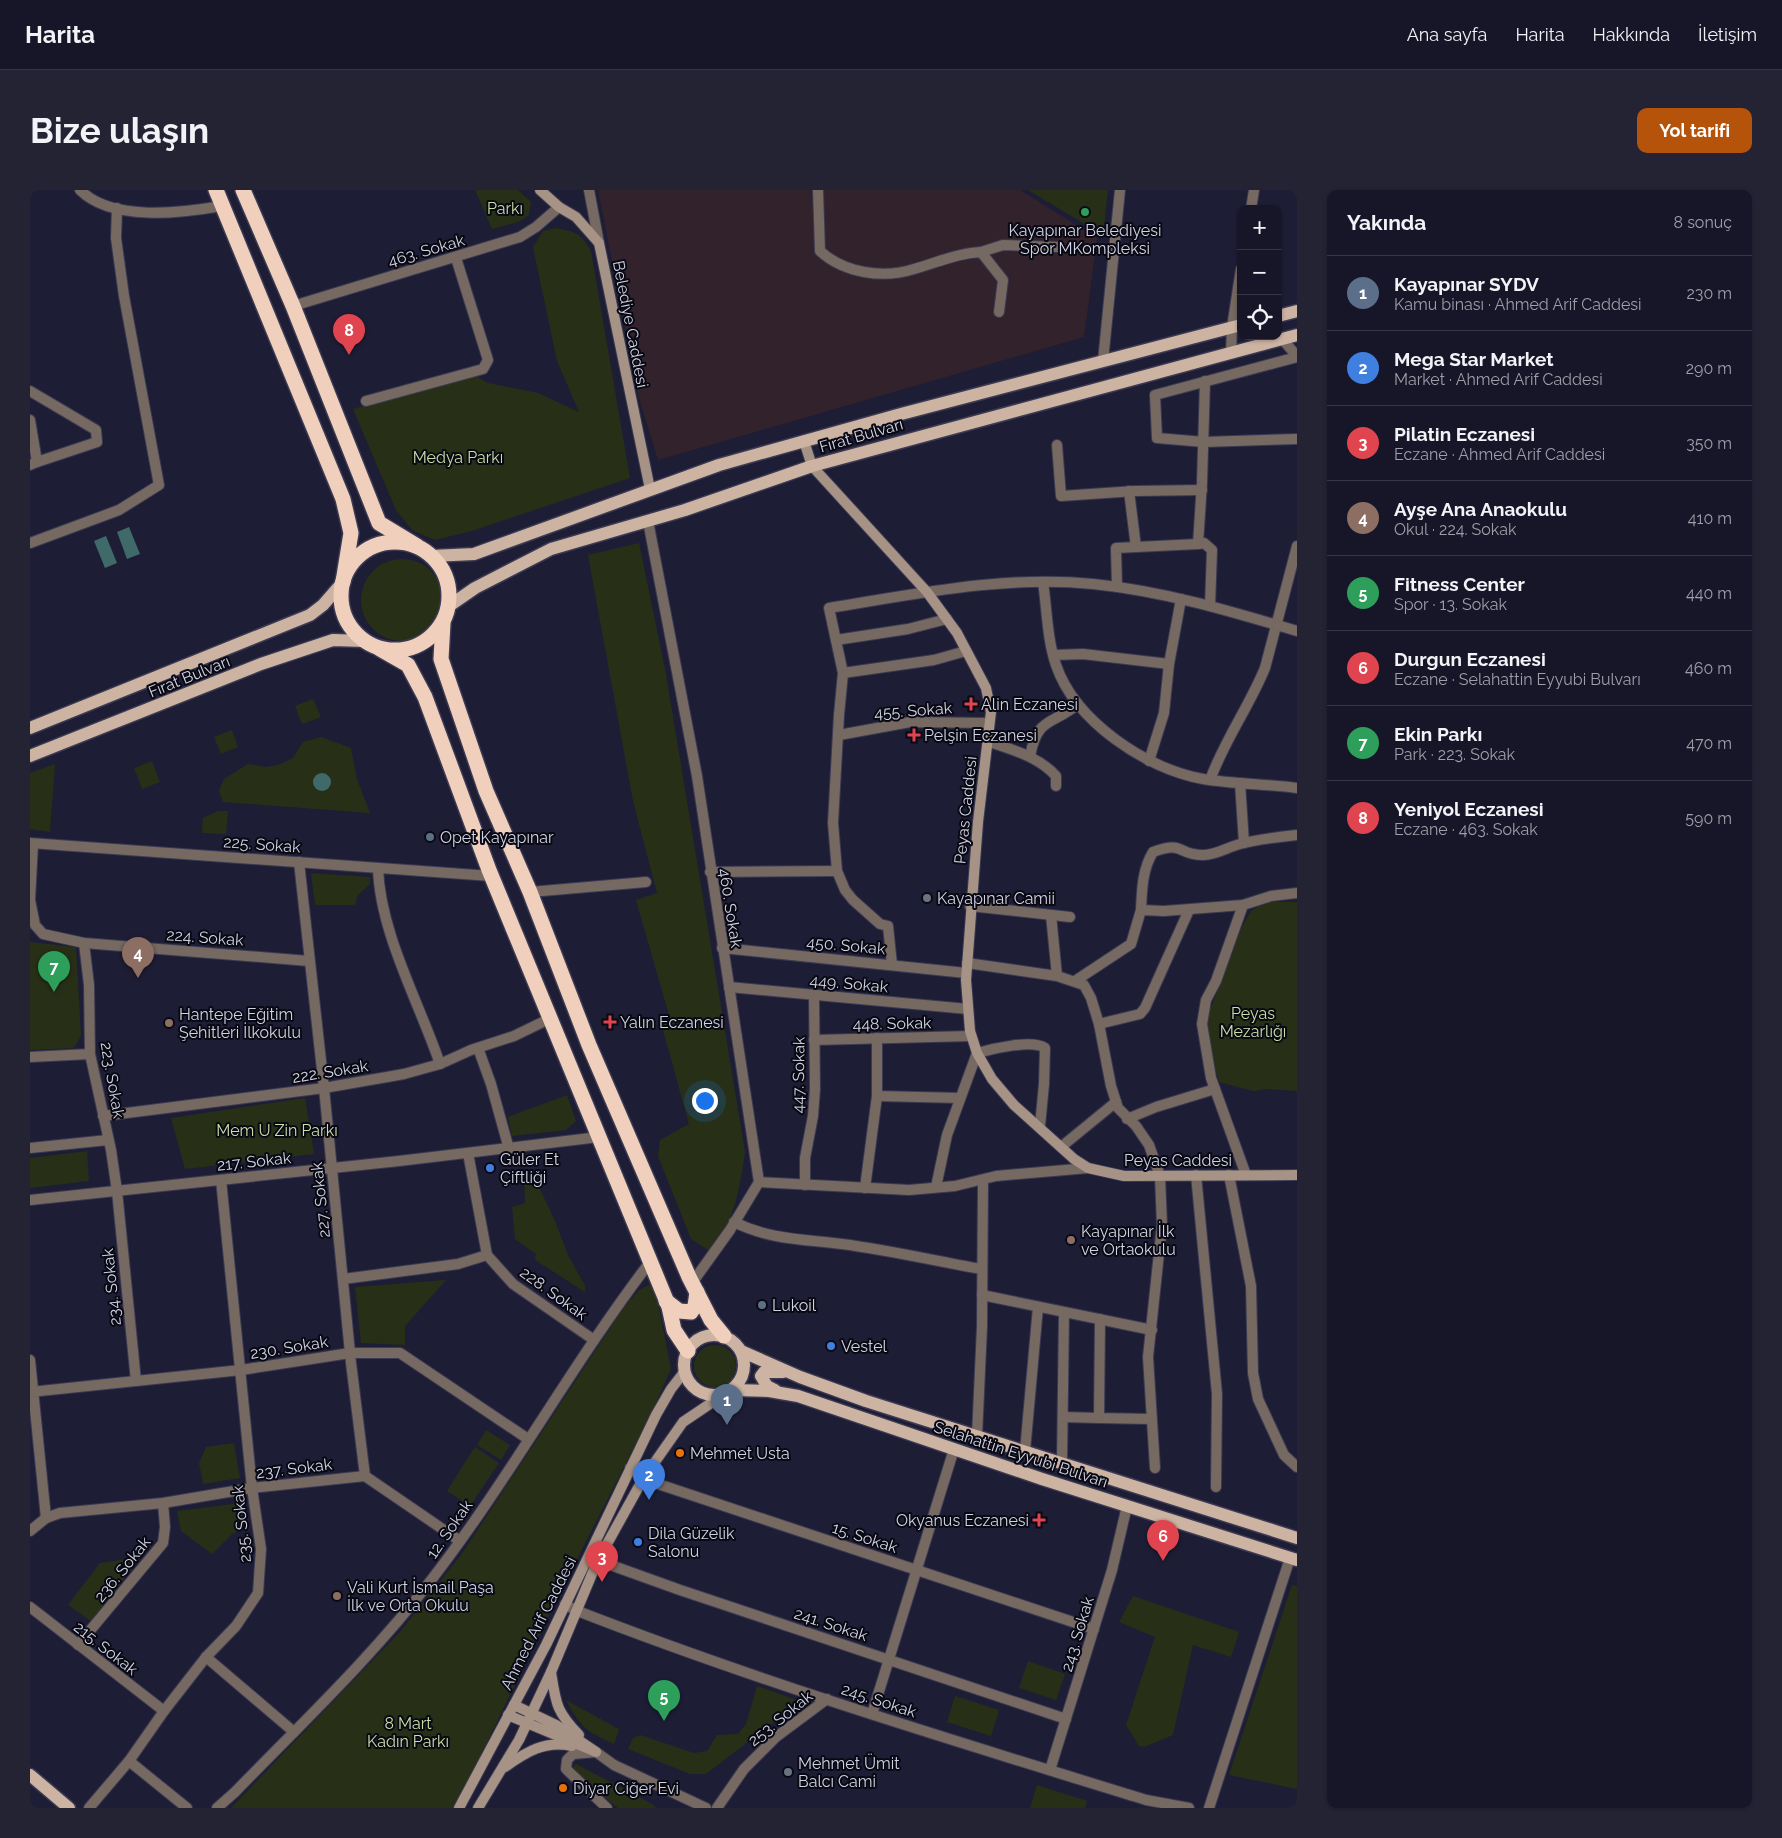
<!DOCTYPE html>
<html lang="tr">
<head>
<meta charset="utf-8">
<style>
	body { margin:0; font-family:Raleway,sans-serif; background:#232334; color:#f1f3f6 }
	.controls { position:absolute; right:15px; top:15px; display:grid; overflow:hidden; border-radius:10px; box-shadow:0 1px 4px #0004 }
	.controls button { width:45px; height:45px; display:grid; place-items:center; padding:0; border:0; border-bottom:1px solid #353545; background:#161628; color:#f1f3f6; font:25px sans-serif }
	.you { position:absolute; left:674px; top:910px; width:18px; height:18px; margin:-12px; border:4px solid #fff; border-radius:50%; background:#1a73e8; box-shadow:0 0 0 8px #1a73e833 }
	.badge { display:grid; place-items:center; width:32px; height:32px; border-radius:50%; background:#b45309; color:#fff; font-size:16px; font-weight:700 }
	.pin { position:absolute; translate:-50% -41px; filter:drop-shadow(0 1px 2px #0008) }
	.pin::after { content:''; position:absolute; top:26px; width:18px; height:15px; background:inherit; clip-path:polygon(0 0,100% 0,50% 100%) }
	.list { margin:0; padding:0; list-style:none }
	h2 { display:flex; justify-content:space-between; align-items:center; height:65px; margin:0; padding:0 20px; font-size:21px }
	h2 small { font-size:16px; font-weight:400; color:#9e9fa8 }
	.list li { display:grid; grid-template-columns:32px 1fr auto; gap:15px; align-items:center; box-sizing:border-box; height:75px; padding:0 20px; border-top:1px solid #353545 }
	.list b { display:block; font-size:19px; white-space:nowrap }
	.list p { margin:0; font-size:16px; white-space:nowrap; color:#9e9fa8 }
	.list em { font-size:16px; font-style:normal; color:#9e9fa8 }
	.icon { flex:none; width:28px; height:28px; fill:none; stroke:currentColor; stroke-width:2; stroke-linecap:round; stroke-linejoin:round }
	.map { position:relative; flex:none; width:1267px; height:1618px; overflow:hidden; border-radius:10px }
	header { display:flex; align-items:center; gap:30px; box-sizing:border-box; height:70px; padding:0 25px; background:#161628; border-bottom:1px solid #353545 }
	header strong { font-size:24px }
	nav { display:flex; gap:28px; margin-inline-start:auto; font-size:18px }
	.intro { display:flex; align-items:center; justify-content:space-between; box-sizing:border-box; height:120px; padding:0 30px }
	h1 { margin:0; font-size:35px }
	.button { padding:12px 22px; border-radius:10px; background:#b45309; color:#fff; font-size:18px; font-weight:700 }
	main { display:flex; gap:30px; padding:0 30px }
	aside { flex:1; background:#161628; border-radius:10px; box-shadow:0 1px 4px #0004 }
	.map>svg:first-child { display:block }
</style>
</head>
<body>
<header>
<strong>Harita</strong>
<nav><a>Ana sayfa</a><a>Harita</a><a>Hakkında</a><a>İletişim</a></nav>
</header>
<div class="intro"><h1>Bize ulaşın</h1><a class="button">Yol tarifi</a></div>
<main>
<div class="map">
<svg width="1267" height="1618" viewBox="0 0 1267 1618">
	<rect width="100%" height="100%" fill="#1e1d36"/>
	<path fill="#32222c" d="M568,0H990L1067,48L1054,147L628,270L609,208Z"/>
	<g fill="#273017">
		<path d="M445,0H488L501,12L499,25L488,32L462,39Z"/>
		<path d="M998,0H1078L1073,45Z"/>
		<path d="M526,38C546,42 551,43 561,61L600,288L445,340L405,350L382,340L366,320L323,219L444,185L458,193L508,203L549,222L527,171L503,57L513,41Z"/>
		<path d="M609,353L636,484L715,962C711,990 703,1044 678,1060L661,1049L628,966L630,950L659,934L631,833L639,825L606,710L627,703L603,611L558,365Z"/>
		<circle cx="372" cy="410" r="41"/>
		<path d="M283,509L291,527L272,534L265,516Z"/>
		<path d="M202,540L208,557L191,564L184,547Z"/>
		<path d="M291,547L321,558L327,589L340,623L193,612L189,601L194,589L218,574L236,577L248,575L263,568L273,552Z"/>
		<path d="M122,571L130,592L112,599L104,578Z"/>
		<path d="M25,574L20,642L0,639V583Z"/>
		<path d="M188,621H198L196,644L172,643L173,628Z"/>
		<path d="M281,683L340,687V694L328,705L325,715H285Z"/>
		<path d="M1235,712H1267V901L1238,899L1223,901L1189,892L1179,855L1177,828L1212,737L1221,721Z"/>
		<path d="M0,752L46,757L51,846L44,858L0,860Z"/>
		<path d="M537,905L546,931L536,940L482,946L478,927Z"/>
		<path d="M275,908L284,964L155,979L141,928Z"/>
		<path d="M57,961L59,991L0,998V968Z"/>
		<path d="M501,980L525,1031L538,1065L555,1096V1102L505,1070L506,1064L485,1049L482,1017L495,1013L494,985Z"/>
		<path d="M416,1090L375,1136V1155L331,1153L325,1097Z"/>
		<path d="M619,1095L624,1099L627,1108L641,1179L622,1222L523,1416L425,1618H201L369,1443L431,1365L594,1117L609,1100Z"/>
		<circle cx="685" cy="1176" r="21"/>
		<path d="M456,1240L480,1255L471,1270L447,1255Z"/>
		<path d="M204,1253L210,1288L173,1294L169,1273L176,1257Z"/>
		<path d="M445,1257L469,1273L440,1316L417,1301Z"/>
		<path d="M211,1313L214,1337L202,1344L182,1364L151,1341L147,1321Z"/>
		<path d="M111,1367L61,1431L38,1415L70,1373Z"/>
		<path d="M1262,1395L1267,1396V1599L1199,1585Z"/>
		<path d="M1103,1406L1209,1442L1201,1467L1163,1455L1143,1545L1114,1557L1109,1556L1096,1535L1125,1447L1089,1432Z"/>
		<path d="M998,1471L1035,1484L1026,1510L989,1498Z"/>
		<path d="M727,1496L767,1510V1514L676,1584H660L598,1559L603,1548L610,1545L664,1563L677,1561L687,1545L708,1544L716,1534Z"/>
		<path d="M925,1506L969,1520L961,1546L917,1532Z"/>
		<path d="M536,1510L589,1539L584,1554C556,1541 551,1538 536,1510Z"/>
		<path d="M546,1574L622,1614L626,1618H588L541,1580Z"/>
		<path d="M1007,1595L1057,1611L1055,1618H1000Z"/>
	</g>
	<g fill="#40696a">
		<path d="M99,337L110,364L97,369L87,342Z"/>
		<path d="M76,346L87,373L75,378L64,351Z"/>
		<circle cx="292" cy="592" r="9"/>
	</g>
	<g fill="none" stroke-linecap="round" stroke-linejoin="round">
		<g stroke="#3b3a52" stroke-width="12">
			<g id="street">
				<path d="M50,0C82,32 151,23 192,16"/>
				<path d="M559,0L569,53"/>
				<path d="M788,0L790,61C814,83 853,89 884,79C906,73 927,63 951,62L973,90L969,122"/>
				<path d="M1221,19L1224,0"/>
				<path d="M951,62L973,55L1029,57"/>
				<path d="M263,116L490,47L506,37L529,17"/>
				<path d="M1252,149L1267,166"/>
				<path d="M1201,162L1202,137L1211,79"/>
				<path d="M1267,167L1125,205L1127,248L1174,252L1267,249"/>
				<path d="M1073,171L1090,0"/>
				<path d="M1175,191L1172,293L1168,354L1174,353L1182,360L1180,416"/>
				<path d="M0,201L66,240L67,252L7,272"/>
				<path d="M336,211L453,179L458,170L426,68"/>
				<path d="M0,230L7,272L0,275"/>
				<path d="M1027,255L1031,306L1105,301L1172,300"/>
				<path d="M1099,301L1106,357"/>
				<path d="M618,331L667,586L729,992L700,1040L662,1093"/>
				<path d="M0,353L89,320L129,295L94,106L86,48L87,18"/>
				<path d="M1013,392C1017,419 1017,449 1026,475C1045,531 1116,579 1173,589C1204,594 1236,594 1267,598"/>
				<path d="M1087,397L1086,358L1168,354"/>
				<path d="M806,450L878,439L917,429"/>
				<path d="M1024,465L1053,464L1139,474"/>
				<path d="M813,483L904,470L936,461"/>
				<path d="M809,545L880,532L959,533"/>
				<path d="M957,551C982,560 1008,566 1026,586V596"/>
				<path d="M1000,566C1008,526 1021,536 1048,514"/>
				<path d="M1119,571L1134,523L1139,474L1151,409"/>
				<path d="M1180,590C1195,549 1219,517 1235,478L1267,356"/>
				<path d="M1210,593L1214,653"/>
				<path d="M0,653L461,686"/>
				<path d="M3,654L0,710L5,735L13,744L54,753L279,771"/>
				<path d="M269,672L294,898L321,1173L335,1286"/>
				<path d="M348,678C350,743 389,812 410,874"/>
				<path d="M680,682L807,681"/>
				<path d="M500,702L616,692"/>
				<path d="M940,716L1040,727"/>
				<path d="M1111,720C1112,700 1112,680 1123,662C1155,650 1148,666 1174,665C1186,665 1198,657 1210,654C1229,649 1248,647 1267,645"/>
				<path d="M1021,725L1027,786"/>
				<path d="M54,753L59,795L60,864L81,960L87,1001L106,1191"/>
				<path d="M692,758L936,783"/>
				<path d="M937,773L1027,786L1054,795L1061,808L1069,834L1081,896L1088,918L1106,936L1119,955L1130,986L1132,1035L1118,1167L1125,1278"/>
				<path d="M862,775L858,736L850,734L823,710L815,700L807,681L803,633L809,525L813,483L799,418C886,404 975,385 1063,394C1133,401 1200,421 1267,441"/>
				<path d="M1045,791L1101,754L1111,720L1134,721L1213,715"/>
				<path d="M699,797L938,819"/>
				<path d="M1069,834L1110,824L1115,818L1159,720"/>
				<path d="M784,850L941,846"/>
				<path d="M448,858L461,894L479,959"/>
				<path d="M0,867L60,864"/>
				<path d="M847,906L930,908"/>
				<path d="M73,926L294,898L374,884L410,874L441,860L484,846L521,828"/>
				<path d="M1097,929L1126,917L1185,899"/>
				<path d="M1031,957L1086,912"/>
				<path d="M0,958L78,950"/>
				<path d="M438,963L457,1065L483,1094L564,1150"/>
				<path d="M1166,985L1187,1204L1186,1297"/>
				<path d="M1199,985L1221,1096L1223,1183L1228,1209L1254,1265L1267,1277"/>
				<path d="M1216,985L1181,888L1172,834L1176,810L1186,791L1213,715L1241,706L1267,703"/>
				<path d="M729,992L879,1000L925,996L966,986L1058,978"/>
				<path d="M775,995V968L783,926L785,899L784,806"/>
				<path d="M906,997L917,945L947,863C961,859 1003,849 1015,858L1014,894L1010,936"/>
				<path d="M835,998L847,906V848"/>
				<path d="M0,1010L369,971L569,947"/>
				<path d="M704,1032C740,1050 774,1049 812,1054C859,1060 905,1071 951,1079"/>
				<path d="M313,1089L428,1074L457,1065"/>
				<path d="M952,1105L1122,1140"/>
				<path d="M1070,1129L1069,1228L1121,1229"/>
				<path d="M0,1170L16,1328"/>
				<path d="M0,1202L211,1180L320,1163H370L498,1249"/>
				<path d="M1033,1227L1069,1228"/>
				<path d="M947,1246L952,1137L953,991"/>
				<path d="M995,1261L1008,1117"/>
				<path d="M1032,1273L1034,1122"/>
				<path d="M600,1278L613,1289L1064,1439"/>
				<path d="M0,1341L16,1328L30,1323L133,1313L222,1298L335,1286L430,1351"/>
				<path d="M561,1368L650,1400L1036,1529"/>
				<path d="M535,1414L545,1420C732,1493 925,1551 1116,1610L1159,1618"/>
				<path d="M0,1417L134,1521"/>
				<path d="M48,1455L133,1353L135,1337L133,1313"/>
				<path d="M176,1467L264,1542"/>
				<path d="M842,1524L924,1259"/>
				<path d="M99,1571L157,1618"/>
				<path d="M1020,1580L1082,1380L1097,1316"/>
				<path d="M59,1618L99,1571L134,1521L176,1467L206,1436L228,1403L231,1359L222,1298L191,990"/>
				<path d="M187,1618L205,1602C272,1533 343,1466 402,1389C480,1288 542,1174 620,1072"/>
				<path d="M577,1618L536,1579L537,1570L543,1564L566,1562L584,1575L676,1618"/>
				<path d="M687,1618L714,1579L746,1547L797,1509"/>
				<path d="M1179,1618L1260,1368"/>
			</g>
		</g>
		<g stroke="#3b3a52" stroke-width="12">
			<g id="secondary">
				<path d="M510,0L529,17L546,27L569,53L620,299"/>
				<path d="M774,251L782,276L897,402L927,443L956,498L961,522L948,632L936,790L940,841L947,863L962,889L984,915L1044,969L1058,978L1094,986L1267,985"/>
				<path d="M521,1482C526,1514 526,1521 549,1545"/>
				<path d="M478,1525L566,1562L526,1535L484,1515"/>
				<path d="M475,1577C496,1562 515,1550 542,1556"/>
				<path d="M429,1618L516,1455L626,1225L641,1199L655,1181"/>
				<path d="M448,1618L489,1550L521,1482L567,1372L613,1289L653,1232L696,1203"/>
			</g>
		</g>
		<g stroke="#3b3a52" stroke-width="15">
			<g id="primary">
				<path d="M1248,126L1267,121"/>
				<path d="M402,366L444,364L689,275L871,224L1211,135"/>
				<path d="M419,416L445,398L521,359L655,320L782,276L1267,145"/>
				<path d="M0,538L280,425L293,415L313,392"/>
				<path d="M0,566L231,474L303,450L334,451"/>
				<circle cx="684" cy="1175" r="30"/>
				<path d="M711,1161L770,1187L836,1211L1267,1348"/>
				<path d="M702,1200L739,1201L768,1206L1012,1289L1267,1370"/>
				<path d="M745,1200L737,1196L731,1186L734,1182H753"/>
				<path d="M0,1585L39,1618"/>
			</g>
		</g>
		<g stroke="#3b3a52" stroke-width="18">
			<g id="highway">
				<path d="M186,0L313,309L321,343L313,392"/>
				<path d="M213,0L263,116L349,333L387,356"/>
				<circle cx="365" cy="406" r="54"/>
				<path d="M413,433L411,469L456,601L500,702L559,855L659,1087L681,1130L694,1146"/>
				<path d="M350,459L378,475L395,507L459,680L639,1117L644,1140L658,1161"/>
				<path d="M636,1111L649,1121L661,1122L665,1116L667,1102"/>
			</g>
		</g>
		<use href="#street" stroke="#766961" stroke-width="10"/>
		<use href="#secondary" stroke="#a79385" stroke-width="10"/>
		<use href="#primary" stroke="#cdb3a2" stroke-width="12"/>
		<use href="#highway" stroke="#f0d0bc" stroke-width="15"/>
	</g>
	<circle fill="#2e9e5b" stroke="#090913" stroke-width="2" cx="1055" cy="22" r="5"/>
	<g fill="#e0444e" stroke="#090913" stroke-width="2">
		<path d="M938.5 506.5h5v5h5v5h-5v5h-5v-5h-5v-5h5z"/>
		<path d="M881.5 537.5h5v5h5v5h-5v5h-5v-5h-5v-5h5z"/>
		<path d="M577.5 824.5h5v5h5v5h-5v5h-5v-5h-5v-5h5z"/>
		<path d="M1006.5 1322.5h5v5h5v5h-5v5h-5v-5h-5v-5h5z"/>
	</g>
	<g fill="#5c6f8a" stroke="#090913" stroke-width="2">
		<circle cx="400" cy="647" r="5"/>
		<circle cx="732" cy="1115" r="5"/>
	</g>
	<g fill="#6b7280" stroke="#090913" stroke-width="2">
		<circle cx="897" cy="708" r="5"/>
		<circle cx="758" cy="1582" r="5"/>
	</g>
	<g fill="#8d6e63" stroke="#090913" stroke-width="2">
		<circle cx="139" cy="833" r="5"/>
		<circle cx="1041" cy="1050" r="5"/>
		<circle cx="307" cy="1406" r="5"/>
	</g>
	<g fill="#3f7fe0" stroke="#090913" stroke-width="2">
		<circle cx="460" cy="978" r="5"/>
		<circle cx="801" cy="1156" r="5"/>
		<circle cx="608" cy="1352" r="5"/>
	</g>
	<g fill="#e8710a" stroke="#090913" stroke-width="2">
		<circle cx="650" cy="1263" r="5"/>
		<circle cx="533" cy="1598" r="5"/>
	</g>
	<g text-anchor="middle" stroke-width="4" stroke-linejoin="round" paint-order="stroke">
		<g font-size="16" fill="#cbdfa8" stroke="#090913">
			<text x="475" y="24">Parkı</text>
			<text x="428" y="273">Medya Parkı</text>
			<text x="1223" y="829">Peyas<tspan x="1223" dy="18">Mezarlığı</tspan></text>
			<text x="247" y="946">Mem U Zin Parkı</text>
			<text x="378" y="1539">8 Mart<tspan x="378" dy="18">Kadın Parkı</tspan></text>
		</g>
		<g font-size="16" fill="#d1d2e3" stroke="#090913" text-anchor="start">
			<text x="1055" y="46" text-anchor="middle">Kayapınar Belediyesi<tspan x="1055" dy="18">Spor MKompleksi</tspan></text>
			<text x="951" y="520">Alin Eczanesi</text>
			<text x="894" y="551">Pelşin Eczanesi</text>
			<text x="410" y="653">Opet Kayapınar</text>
			<text x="907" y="714">Kayapınar Camii</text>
			<text x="149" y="830">Hantepe Eğitim<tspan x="149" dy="18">Şehitleri İlkokulu</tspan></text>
			<text x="590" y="838">Yalın Eczanesi</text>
			<text x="470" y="975">Güler Et<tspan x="470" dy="18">Çiftliği</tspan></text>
			<text x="1051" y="1047">Kayapınar İlk<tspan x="1051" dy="18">ve Ortaokulu</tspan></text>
			<text x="742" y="1121">Lukoil</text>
			<text x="811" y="1162">Vestel</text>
			<text x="660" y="1269">Mehmet Usta</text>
			<text x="999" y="1336" text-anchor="end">Okyanus Eczanesi</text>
			<text x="618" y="1349">Dila Güzelik<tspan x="618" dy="18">Salonu</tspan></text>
			<text x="317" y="1403">Vali Kurt İsmail Paşa<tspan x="317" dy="18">İlk ve Orta Okulu</tspan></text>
			<text x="768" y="1579">Mehmet Ümit<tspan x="768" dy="18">Balcı Cami</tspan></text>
			<text x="543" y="1604">Diyar Ciğer Evi</text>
		</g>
		<g font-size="16" fill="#d1d2e3" stroke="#090913">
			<text transform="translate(396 60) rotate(-16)" y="6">463. Sokak</text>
			<text transform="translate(601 134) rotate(79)" y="6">Belediye Caddesi</text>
			<text transform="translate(831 245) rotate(-16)" y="6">Fırat Bulvarı</text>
			<text transform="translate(159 486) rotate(-22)" y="6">Fırat Bulvarı</text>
			<text transform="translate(883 520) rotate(-4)" y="6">455. Sokak</text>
			<text transform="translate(935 620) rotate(-84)" y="6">Peyas Caddesi</text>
			<text transform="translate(232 654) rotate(4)" y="6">225. Sokak</text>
			<text transform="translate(701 718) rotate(81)" y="6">460. Sokak</text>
			<text transform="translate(175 747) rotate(4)" y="6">224. Sokak</text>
			<text transform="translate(816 755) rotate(5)" y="6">450. Sokak</text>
			<text transform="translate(819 793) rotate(5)" y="6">449. Sokak</text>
			<text transform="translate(862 833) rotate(-1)" y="6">448. Sokak</text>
			<text transform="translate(300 881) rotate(-9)" y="6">222. Sokak</text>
			<text transform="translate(768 885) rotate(-89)" y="6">447. Sokak</text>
			<text transform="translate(83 890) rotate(80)" y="6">223. Sokak</text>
			<text x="1148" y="976">Peyas Caddesi</text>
			<text transform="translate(224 971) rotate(-6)" y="6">217. Sokak</text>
			<text transform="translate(290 1010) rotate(-96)" y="6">227. Sokak</text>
			<text transform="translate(81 1097) rotate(-96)" y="6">234. Sokak</text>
			<text transform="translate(524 1103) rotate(36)" y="6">228. Sokak</text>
			<text transform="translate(259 1157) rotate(-9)" y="6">230. Sokak</text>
			<text transform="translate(991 1264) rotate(18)" y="6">Selahattin Eyyubi Bulvarı</text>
			<text transform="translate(264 1278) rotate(-7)" y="6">237. Sokak</text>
			<text transform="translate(211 1334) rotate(-96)" y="6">235. Sokak</text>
			<text transform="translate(419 1339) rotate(-55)" y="6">12. Sokak</text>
			<text transform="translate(835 1347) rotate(18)" y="6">15. Sokak</text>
			<text transform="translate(92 1379) rotate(-51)" y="6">236. Sokak</text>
			<text transform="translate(508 1433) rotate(-63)" y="6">Ahmed Arif Caddesi</text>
			<text transform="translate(801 1434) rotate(18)" y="6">241. Sokak</text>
			<text transform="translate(1047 1444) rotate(-73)" y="6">243. Sokak</text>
			<text transform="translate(76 1458) rotate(38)" y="6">215. Sokak</text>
			<text transform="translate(849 1510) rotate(18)" y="6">245. Sokak</text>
			<text transform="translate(750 1528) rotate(-39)" y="6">253. Sokak</text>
		</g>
	</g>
</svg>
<div class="controls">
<button>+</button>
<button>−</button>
<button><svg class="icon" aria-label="locate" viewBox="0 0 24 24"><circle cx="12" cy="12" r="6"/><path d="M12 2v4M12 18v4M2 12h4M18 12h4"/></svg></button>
</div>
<div class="you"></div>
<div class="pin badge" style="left:697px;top:1235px;background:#5c6f8a">1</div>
<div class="pin badge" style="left:619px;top:1310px;background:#3f7fe0">2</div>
<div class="pin badge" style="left:572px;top:1392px;background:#e0444e">3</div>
<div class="pin badge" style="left:108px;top:788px;background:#8d6e63">4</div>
<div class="pin badge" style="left:634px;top:1531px;background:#2e9e5b">5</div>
<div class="pin badge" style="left:1133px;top:1371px;background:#e0444e">6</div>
<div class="pin badge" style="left:24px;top:802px;background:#2e9e5b">7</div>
<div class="pin badge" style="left:319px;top:165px;background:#e0444e">8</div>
</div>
<aside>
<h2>Yakında<small>8 sonuç</small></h2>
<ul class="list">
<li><span class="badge" style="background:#5c6f8a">1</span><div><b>Kayapınar SYDV</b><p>Kamu binası · Ahmed Arif Caddesi</p></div><em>230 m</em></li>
<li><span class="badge" style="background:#3f7fe0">2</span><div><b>Mega Star Market</b><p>Market · Ahmed Arif Caddesi</p></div><em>290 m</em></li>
<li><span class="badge" style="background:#e0444e">3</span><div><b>Pilatin Eczanesi</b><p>Eczane · Ahmed Arif Caddesi</p></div><em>350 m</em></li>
<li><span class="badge" style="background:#8d6e63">4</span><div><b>Ayşe Ana Anaokulu</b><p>Okul · 224. Sokak</p></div><em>410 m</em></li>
<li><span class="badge" style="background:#2e9e5b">5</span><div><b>Fitness Center</b><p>Spor · 13. Sokak</p></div><em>440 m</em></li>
<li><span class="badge" style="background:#e0444e">6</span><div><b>Durgun Eczanesi</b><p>Eczane · Selahattin Eyyubi Bulvarı</p></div><em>460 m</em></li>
<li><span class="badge" style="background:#2e9e5b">7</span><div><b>Ekin Parkı</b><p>Park · 223. Sokak</p></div><em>470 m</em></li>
<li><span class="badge" style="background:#e0444e">8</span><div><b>Yeniyol Eczanesi</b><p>Eczane · 463. Sokak</p></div><em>590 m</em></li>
</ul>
</aside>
</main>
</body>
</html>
